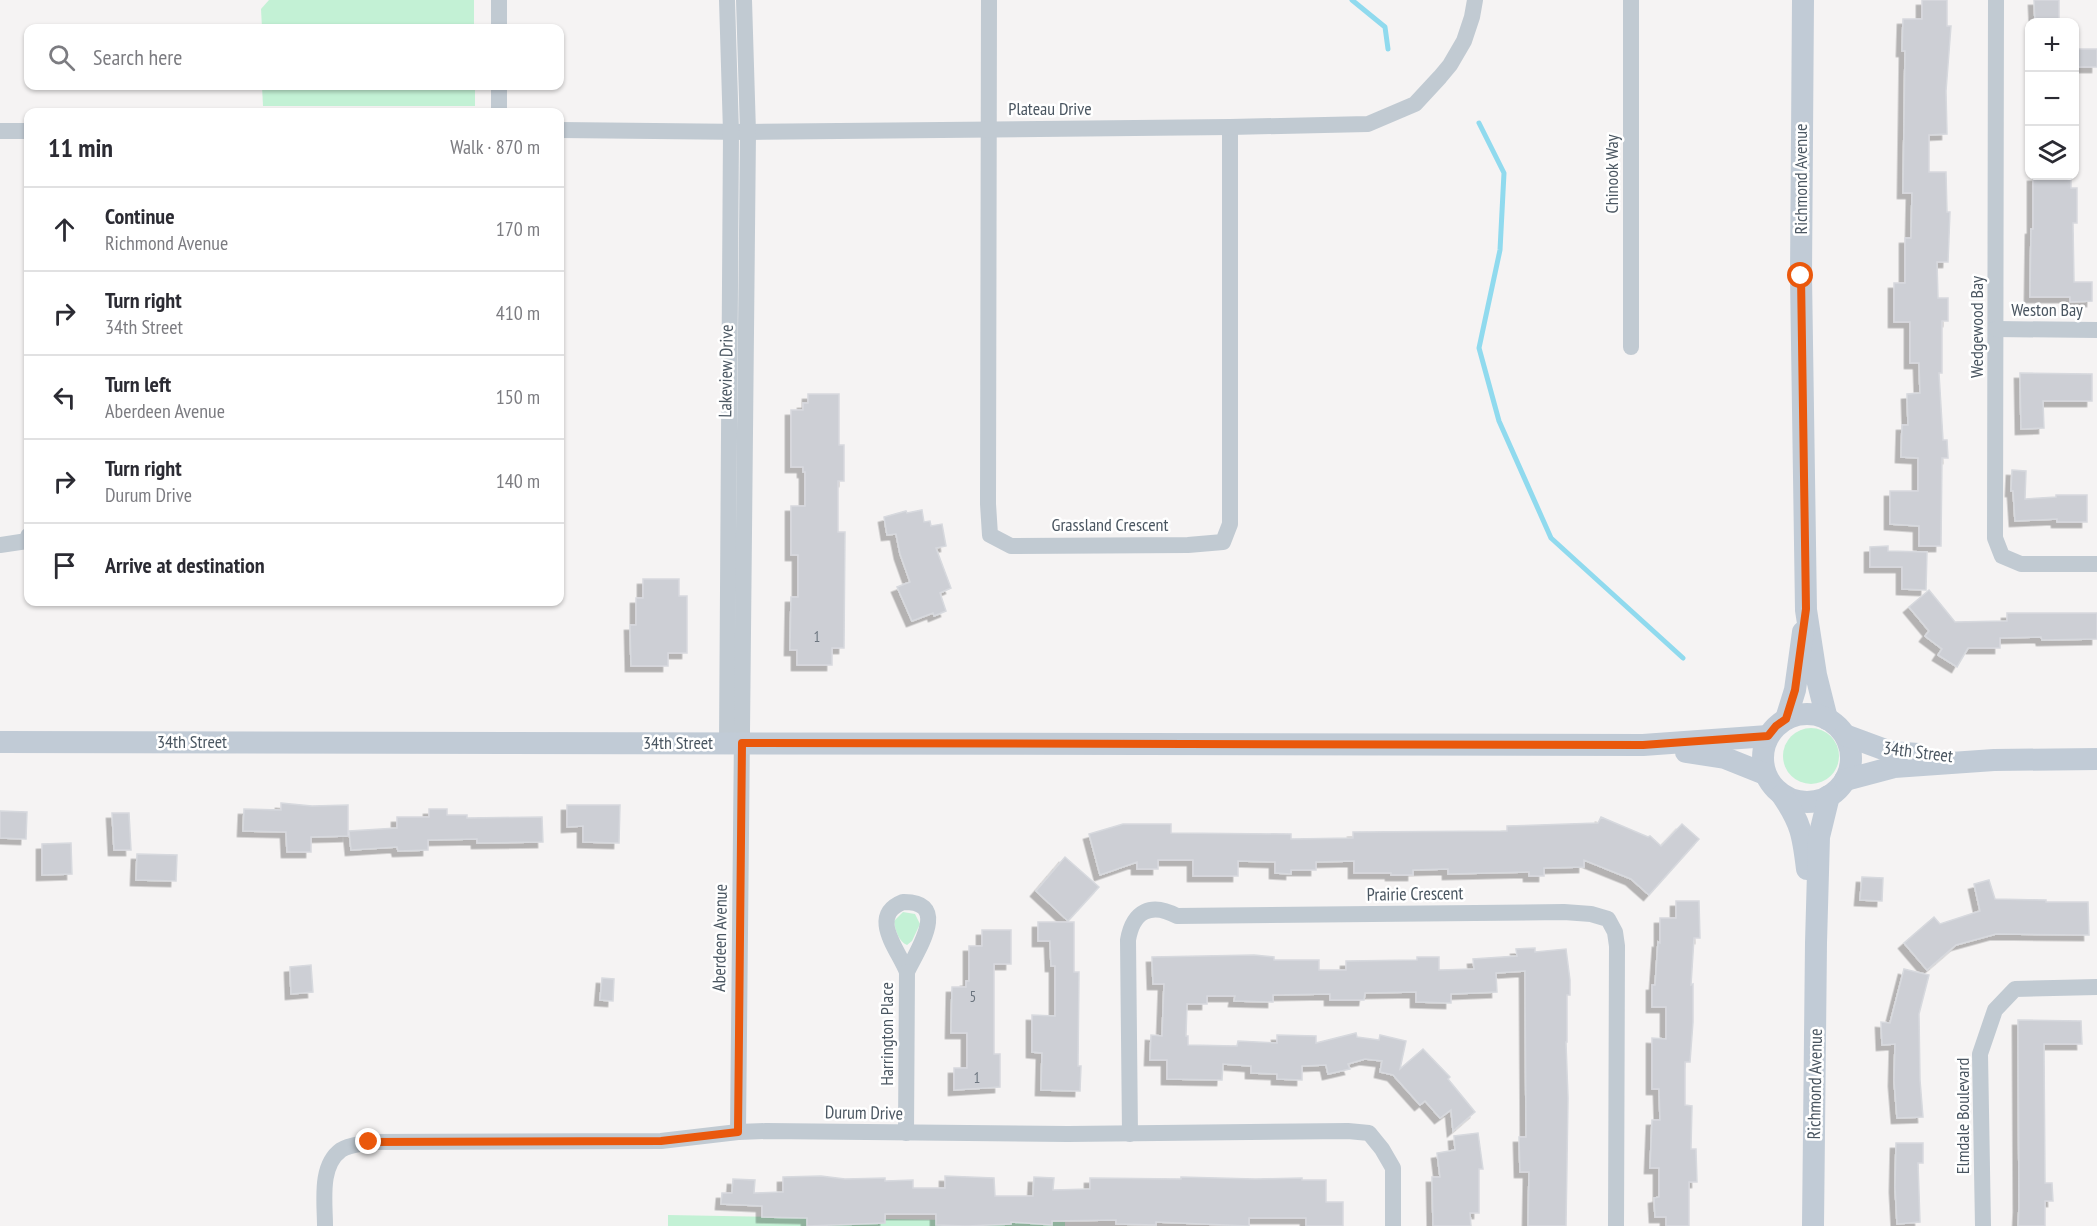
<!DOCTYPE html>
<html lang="en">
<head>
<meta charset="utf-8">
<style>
	body { margin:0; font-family:"PT Sans Narrow",sans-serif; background:#f2f2f3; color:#2b2b33 }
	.controls { position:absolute; right:18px; top:18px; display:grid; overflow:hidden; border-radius:12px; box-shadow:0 2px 4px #0004 }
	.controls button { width:54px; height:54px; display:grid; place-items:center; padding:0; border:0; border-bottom:2px solid #e1e1e2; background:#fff; color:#2b2b33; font:30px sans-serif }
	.stop { position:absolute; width:18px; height:18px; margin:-14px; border:4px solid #ea580c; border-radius:50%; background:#fff }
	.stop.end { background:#ea580c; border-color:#fff; box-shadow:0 2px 6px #0008 }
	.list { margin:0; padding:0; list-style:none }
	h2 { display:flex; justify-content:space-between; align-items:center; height:78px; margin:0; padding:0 24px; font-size:26px }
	h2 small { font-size:20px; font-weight:400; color:#7c7c81 }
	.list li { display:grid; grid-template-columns:39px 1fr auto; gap:18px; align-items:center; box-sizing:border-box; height:84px; padding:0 24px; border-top:2px solid #e1e1e2 }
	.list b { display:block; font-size:22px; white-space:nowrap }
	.list p { margin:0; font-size:20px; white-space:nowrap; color:#7c7c81 }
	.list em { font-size:20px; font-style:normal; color:#7c7c81 }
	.icon { flex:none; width:33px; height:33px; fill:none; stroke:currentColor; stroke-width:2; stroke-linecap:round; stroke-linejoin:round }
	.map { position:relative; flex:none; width:2097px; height:1226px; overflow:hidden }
	.search { position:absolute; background:#fff; box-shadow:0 2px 4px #0004; left:24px; top:24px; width:540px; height:66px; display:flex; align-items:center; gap:15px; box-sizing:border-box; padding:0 21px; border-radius:12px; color:#7c7c81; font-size:22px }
	.panel { position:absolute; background:#fff; box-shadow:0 2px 4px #0004; left:24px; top:108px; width:540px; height:498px; border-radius:12px }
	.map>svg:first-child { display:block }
</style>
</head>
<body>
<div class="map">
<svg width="2097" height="1226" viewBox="0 0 2097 1226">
	<defs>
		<filter id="shadow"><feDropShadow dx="-5.5" dy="5.5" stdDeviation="0" flood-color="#0004"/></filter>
	</defs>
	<rect width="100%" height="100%" fill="#f5f3f3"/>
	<g fill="#c3f1d5">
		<path d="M269,0H474V28H262L261,9Z"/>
		<path d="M262,86H475V106H263Z"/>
		<circle cx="1811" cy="756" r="28"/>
		<path d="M903,912L915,914L920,924L912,941L907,945C899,942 895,930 894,921Z"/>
		<path d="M668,1215L1065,1222V1226H668Z"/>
	</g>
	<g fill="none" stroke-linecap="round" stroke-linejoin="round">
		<g stroke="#90daee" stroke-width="5">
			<path d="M1352,0L1385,27L1388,49"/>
			<path d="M1479,123L1504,173L1500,250L1479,348L1499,421L1551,538L1683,658"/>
		</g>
	</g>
	<g fill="#cdcfd5" stroke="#d7d9de" stroke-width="1.5" filter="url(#shadow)">
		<path d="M1922,0H1947V26H1951L1946,91L1947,134L1929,135V172H1946L1947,212H1950L1948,262H1937L1938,298H1948V321H1942V373H1939L1943,440H1947L1948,458H1942L1941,546H1919V526L1890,524V491H1918V458L1901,457L1902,425H1908L1907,394L1920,393L1919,363H1910V322H1894V283H1905V238H1911L1912,193H1903L1905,51H1902L1903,19H1922Z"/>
		<path d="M2034,0H2059V22H2035Z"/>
		<rect x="2075" y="49" width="22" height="18"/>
		<path d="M2033,176H2071V188H2077V223H2073L2074,282H2092V301L2070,302V297H2030L2031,229H2033Z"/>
		<path d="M2020,373L2092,374V401H2043L2044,428L2021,429Z"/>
		<path d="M808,394H839V445H844V481H838V532H845L844,648H832V665H797V650H790L791,597H798V555H791V506H805V472H803V467H791V410H803V403H808Z"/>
		<path d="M2012,470L2026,471L2025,499L2056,497V495H2087V522H2057V519L2015,521L2013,491H2011Z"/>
		<path d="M922,510L924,522L930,521L931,526L942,524L946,546L936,548L951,588L940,593L946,611L934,616L933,613L912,621L897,587L910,582L900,554L896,534L887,535L884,517L906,511L907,513Z"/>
		<path d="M1888,546V551L1927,552L1926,590L1902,589V567H1870V547Z"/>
		<path d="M643,579H679V596H687V653H668V666H631L630,625H636V598H643Z"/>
		<path d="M1929,590L1955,622L2007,621V613H2097V639L2042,640L2041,637L2000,638V648H1968L1957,667L1938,655L1942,649L1925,636L1929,631L1909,607Z"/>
		<path d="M281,803L312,806L348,805V836L311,837V852H287L286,832L243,831L244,809L281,810Z"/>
		<path d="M567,805H620L619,843L583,842V826L567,827Z"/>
		<path d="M429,809H447V815H467V818L542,817L543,842L477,843V839L428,840V850L398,851L397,847L351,850L349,831L397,828V817H429Z"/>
		<path d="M0,811L27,812L26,839L0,838Z"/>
		<path d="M112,813H129L131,850H114Z"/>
		<path d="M1601,817L1648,837L1650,836L1661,846L1682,824L1699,839L1649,895L1631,879L1584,860V867L1544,868V876H1529V872L1448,874V869L1413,870V875H1391V873H1354V861L1316,862V870H1291V874L1275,873V862L1238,861V876H1193V860H1158V869H1137V862L1100,875L1089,834L1123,824H1171V833L1291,834V839L1353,838V832L1507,831V826L1598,823Z"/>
		<path d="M71,843L72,874L42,875V844Z"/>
		<path d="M137,854L177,855L176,881L136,880Z"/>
		<path d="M1065,857L1099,887L1068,921L1036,891Z"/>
		<path d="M1862,877L1883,878L1882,901L1860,900Z"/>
		<path d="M1989,880L1995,899L2046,900V902H2088L2089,935L1996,934L1956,945L1927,970L1904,943L1934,917L1940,924L1980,911L1974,884Z"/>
		<path d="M1676,901H1699L1700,938H1694L1691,985L1693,984V1022L1690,1062H1685V1105L1692,1106L1691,1149H1696L1697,1182H1689V1226H1666V1217H1655L1654,1198L1659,1197V1168H1650L1652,1120H1660L1659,1089H1652V1038L1666,1039V1007H1652V985H1655L1658,942L1660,943V918H1676Z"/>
		<path d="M1038,922H1074V972H1079L1078,1066H1081L1080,1091L1041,1090L1042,1053L1032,1052V1015L1055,1016V966H1051L1050,941H1038Z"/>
		<path d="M982,930H1011V964H994V1054H1000V1087L954,1090V1068H967V1033H951L952,987H966V981H969V946H982Z"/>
		<path d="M1535,948V952L1566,949L1570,980V995H1567V1042H1566L1568,1098L1566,1226H1528L1529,1172H1520L1519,1137H1526L1525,971L1496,973L1497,992L1451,994V1003L1416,1002V992L1365,993L1364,1000H1330V994L1273,995V1002L1234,1001L1235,996H1207V1004H1187L1186,1036H1188V1045L1237,1046L1238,1041L1277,1043V1035L1316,1036V1043L1356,1033L1357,1037L1379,1040L1380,1035L1406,1041L1400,1069L1423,1049L1450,1077L1448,1079L1475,1112L1453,1131L1451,1110L1440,1118L1425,1101L1420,1105L1393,1075L1380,1072L1382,1061L1365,1059L1348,1064L1350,1069L1328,1074L1326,1065L1302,1066V1080L1277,1079V1074L1251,1073V1066L1223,1064L1222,1080L1167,1079V1060H1150L1151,1035L1162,1036L1164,984H1153L1152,957L1254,955L1274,957V960H1319V970H1346V961L1417,960V957H1439V970L1474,969L1473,959L1517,956L1516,949Z"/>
		<path d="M311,965L313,992L291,994L290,967Z"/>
		<path d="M1904,969L1929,975L1919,1014L1920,1080L1923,1117L1897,1118L1894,1081L1895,1044L1882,1045L1881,1022L1890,1023Z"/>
		<path d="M602,978L614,979L613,1001L600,1000Z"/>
		<path d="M2018,1020L2081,1021L2082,1044H2044L2045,1183H2052L2053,1201H2045V1226H2018L2019,1207Z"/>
		<path d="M1478,1133L1483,1169H1479V1213H1470L1471,1226H1433L1432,1177H1440L1437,1153L1455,1150L1454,1136Z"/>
		<path d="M1896,1143H1923V1163H1918L1920,1222L1897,1224L1895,1187Z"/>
		<path d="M821,1176L845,1179L885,1178V1181L913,1180V1188H945V1176L994,1178L995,1196H1033L1034,1177L1054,1178L1053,1190L1090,1189V1178L1181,1179V1177L1255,1179L1302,1178V1180H1326V1202H1343V1226H1306V1218H1249V1226L1156,1222V1225L1116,1224V1220L1052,1221V1225L1011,1222V1224L967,1226L936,1225V1214H885V1223L807,1226V1218L762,1217V1206L721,1204L722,1193H732L733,1179L755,1180L754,1193L783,1192V1177Z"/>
	</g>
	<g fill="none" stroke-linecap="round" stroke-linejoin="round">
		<g stroke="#c1cad2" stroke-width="16">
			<path d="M499,0V28"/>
			<path d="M989,0L988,504L990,535L1011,546L1188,545L1223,542L1230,524V127"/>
			<path d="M1631,0V347"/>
			<path d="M1996,0L1995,538L2002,556L2021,564H2097"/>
			<path d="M499,86V112"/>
			<path d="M560,130L748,132L1230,127L1368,124L1415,104L1440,77L1450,65L1464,41L1472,17L1475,0"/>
			<path d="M0,131H28"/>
			<path d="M1996,329L2097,330"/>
			<path d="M0,545L27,541L28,536"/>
			<path d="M727,743L731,132L727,0"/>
			<path d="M903,902C952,901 916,952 907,972C898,949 868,916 903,902Z"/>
			<path d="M738,1132L748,132L744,0"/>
			<path d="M906,1133L907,972"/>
			<path d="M1130,1134L1128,940C1133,911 1151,902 1177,916L1564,912L1591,914L1608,919L1615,932L1617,946L1616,1226"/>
			<path d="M325,1226C325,1202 319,1166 341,1150C348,1145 361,1144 369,1142L661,1141L738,1132L766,1131L1068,1134L1348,1131L1369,1133L1382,1149L1393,1168V1226"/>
			<path d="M1983,1226L1980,1054L1995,1010L2015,989L2097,987"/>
		</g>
		<g stroke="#c1cbd6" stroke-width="22">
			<path d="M1803,0L1801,276L1806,610L1816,675L1827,719"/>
			<circle cx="1807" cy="758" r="44"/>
			<path d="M1786,719L1795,690L1803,632"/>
			<path d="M1845,735L1891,752L1918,754"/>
			<path d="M0,742L1643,745L1768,736"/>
			<path d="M1686,752L1725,758L1765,774"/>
			<path d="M1845,780L1894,767L1994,760L2097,759"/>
			<path d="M1782,795C1801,823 1803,835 1807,869"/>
			<path d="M1813,1226L1816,943L1819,837L1829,796"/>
		</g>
	</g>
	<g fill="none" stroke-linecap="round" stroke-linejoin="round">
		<path stroke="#ea580c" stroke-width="8" d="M369,1142L661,1141L738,1132L742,743L1643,745L1768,736L1776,726L1786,719L1795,690L1806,609L1801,276"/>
	</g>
	<g text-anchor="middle" stroke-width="5" stroke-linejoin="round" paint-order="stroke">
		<g font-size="15" fill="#6b747e">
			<text x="817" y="642">1</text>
			<text x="973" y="1002">5</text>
			<text x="977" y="1083">1</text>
		</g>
		<g font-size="18" fill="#4a5661" stroke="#fff">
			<text x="1050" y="115">Plateau Drive</text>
			<text transform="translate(1612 174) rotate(-90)" y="6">Chinook Way</text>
			<text transform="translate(1801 179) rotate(-90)" y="6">Richmond Avenue</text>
			<text x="2047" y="316">Weston Bay</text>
			<text transform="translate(1977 327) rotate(-90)" y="6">Wedgewood Bay</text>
			<text transform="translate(726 371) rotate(-89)" y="6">Lakeview Drive</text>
			<text x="1110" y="531">Grassland Crescent</text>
			<text x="192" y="748">34th Street</text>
			<text x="678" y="749">34th Street</text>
			<text transform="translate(1918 752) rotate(7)" y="6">34th Street</text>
			<text transform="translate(1415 894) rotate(-1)" y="6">Prairie Crescent</text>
			<text transform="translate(720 938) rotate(-89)" y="6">Aberdeen Avenue</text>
			<text transform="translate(887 1034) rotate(-90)" y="6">Harrington Place</text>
			<text transform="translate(1815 1084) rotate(-89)" y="6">Richmond Avenue</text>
			<text transform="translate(864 1113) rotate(1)" y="6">Durum Drive</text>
			<text transform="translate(1963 1116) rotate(-90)" y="6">Elmdale Boulevard</text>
		</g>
	</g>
</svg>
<div class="controls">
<button>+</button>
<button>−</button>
<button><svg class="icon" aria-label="layers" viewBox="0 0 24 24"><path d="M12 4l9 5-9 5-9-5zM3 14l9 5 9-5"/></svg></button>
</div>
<div class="stop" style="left:1801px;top:276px"></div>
<div class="stop end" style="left:369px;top:1142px"></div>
<div class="search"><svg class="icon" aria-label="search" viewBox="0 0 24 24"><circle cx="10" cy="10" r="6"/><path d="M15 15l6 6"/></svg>Search here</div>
<section class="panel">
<h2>11 min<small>Walk · 870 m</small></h2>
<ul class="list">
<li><svg class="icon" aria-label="ahead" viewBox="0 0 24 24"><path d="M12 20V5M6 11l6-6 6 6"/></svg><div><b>Continue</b><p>Richmond Avenue</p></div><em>170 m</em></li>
<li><svg class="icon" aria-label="right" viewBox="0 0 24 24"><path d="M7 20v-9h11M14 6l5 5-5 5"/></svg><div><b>Turn right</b><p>34th Street</p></div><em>410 m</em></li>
<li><svg class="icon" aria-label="left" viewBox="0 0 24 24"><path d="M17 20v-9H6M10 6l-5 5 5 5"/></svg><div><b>Turn left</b><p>Aberdeen Avenue</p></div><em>150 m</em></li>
<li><svg class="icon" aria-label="right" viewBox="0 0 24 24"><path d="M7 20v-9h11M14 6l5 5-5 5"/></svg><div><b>Turn right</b><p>Durum Drive</p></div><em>140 m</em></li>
<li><svg class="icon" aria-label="arrive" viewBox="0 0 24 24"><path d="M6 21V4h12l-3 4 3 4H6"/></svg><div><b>Arrive at destination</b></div></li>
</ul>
</section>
</div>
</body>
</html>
